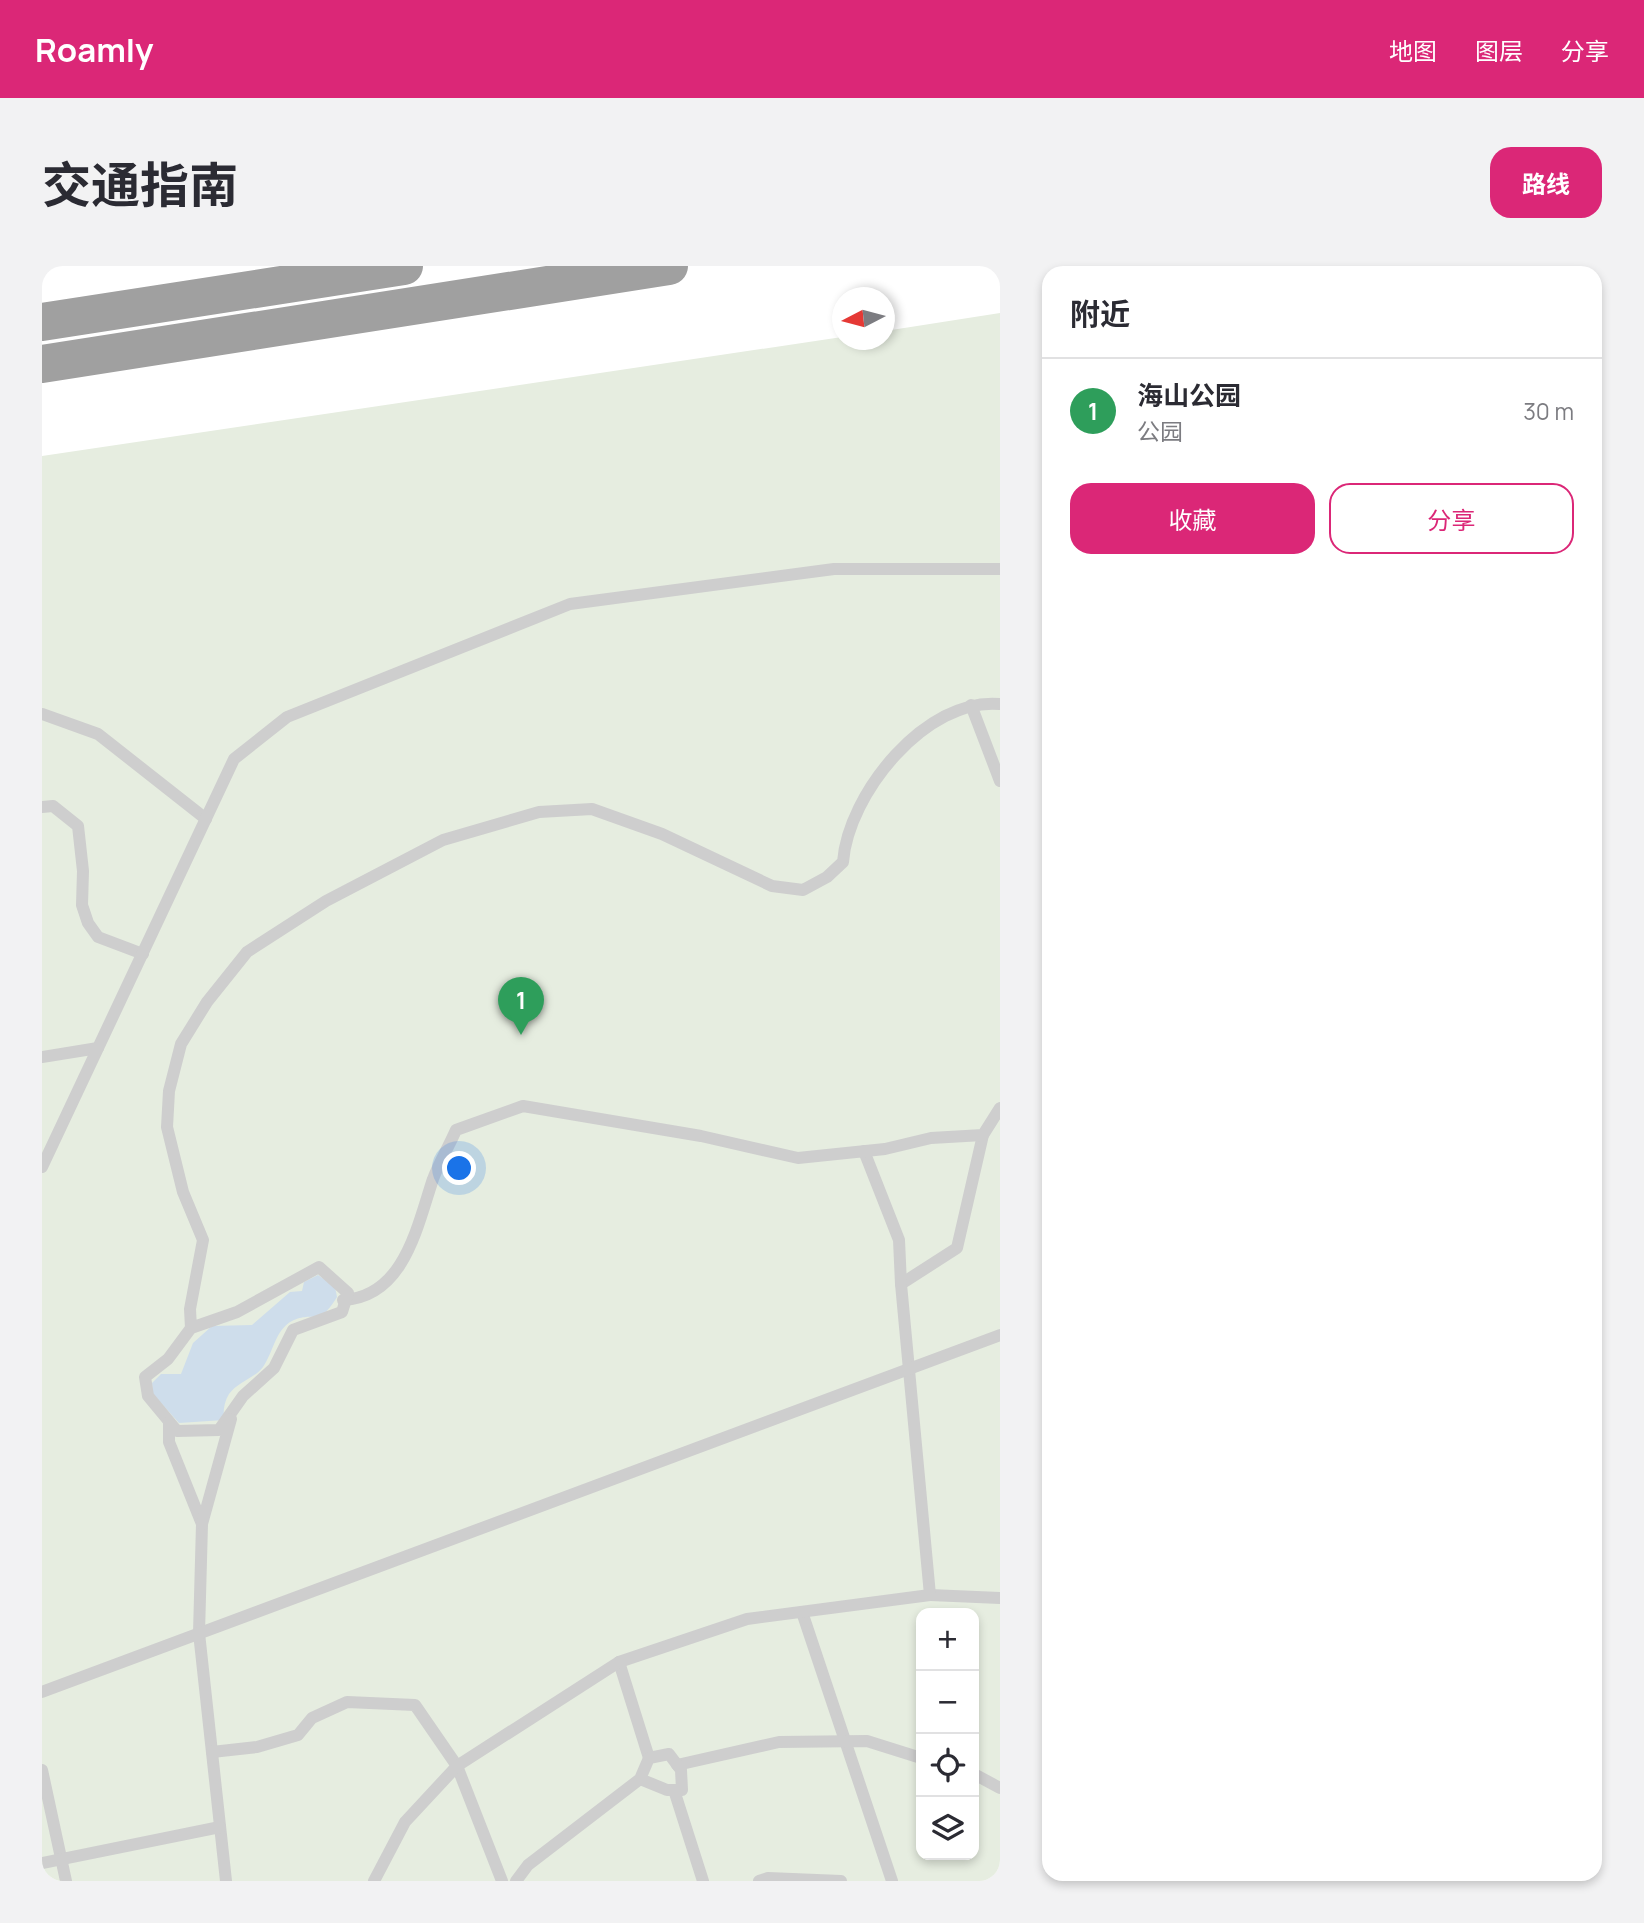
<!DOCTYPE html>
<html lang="zh">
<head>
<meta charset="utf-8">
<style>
	body { margin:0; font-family:Manrope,"Noto Sans SC",sans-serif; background:#f2f2f3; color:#2b2b33 }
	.controls { position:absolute; right:21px; bottom:21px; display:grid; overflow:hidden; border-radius:14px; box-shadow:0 4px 10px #0003 }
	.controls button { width:63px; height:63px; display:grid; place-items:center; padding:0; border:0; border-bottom:2px solid #e1e1e2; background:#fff; color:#2b2b33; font:35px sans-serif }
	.compass { position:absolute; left:790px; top:21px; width:63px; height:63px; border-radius:50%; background:#fff; box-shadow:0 4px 10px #0003; rotate:264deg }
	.you { position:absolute; left:418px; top:903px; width:24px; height:24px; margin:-18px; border:5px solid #fff; border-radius:50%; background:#1a73e8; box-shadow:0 0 0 10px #1a73e833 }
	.badge { display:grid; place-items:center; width:46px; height:46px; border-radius:50%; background:#db2777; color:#fff; font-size:23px; font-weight:700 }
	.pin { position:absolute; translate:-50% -58px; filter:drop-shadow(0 2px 4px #0008) }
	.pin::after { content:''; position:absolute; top:37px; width:24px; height:21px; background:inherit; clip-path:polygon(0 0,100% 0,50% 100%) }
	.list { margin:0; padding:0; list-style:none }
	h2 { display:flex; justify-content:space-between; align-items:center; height:91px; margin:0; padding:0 28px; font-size:30px }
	h2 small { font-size:23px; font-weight:400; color:#7c7c81 }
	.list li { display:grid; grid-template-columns:46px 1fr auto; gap:21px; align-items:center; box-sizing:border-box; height:105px; padding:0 28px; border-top:2px solid #e1e1e2 }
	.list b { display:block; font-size:26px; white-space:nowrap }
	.list p { margin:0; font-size:23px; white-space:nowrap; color:#7c7c81 }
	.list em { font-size:23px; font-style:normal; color:#7c7c81 }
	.actions { display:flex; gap:14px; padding:21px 28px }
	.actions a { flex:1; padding:16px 0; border:2px solid #db2777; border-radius:21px; text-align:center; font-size:24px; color:#db2777 }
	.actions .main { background:#db2777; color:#fff }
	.icon { flex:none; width:38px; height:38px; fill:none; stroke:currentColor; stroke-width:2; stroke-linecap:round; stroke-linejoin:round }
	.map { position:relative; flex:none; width:958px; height:1615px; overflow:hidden; border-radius:21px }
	header { display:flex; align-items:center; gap:42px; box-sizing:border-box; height:98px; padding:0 35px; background:#db2777; color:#fff }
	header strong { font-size:33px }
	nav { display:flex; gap:38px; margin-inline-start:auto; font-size:24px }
	.intro { display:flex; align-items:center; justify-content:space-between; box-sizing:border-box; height:168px; padding:0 42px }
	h1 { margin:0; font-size:49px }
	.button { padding:18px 32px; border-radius:21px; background:#db2777; color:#fff; font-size:24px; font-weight:700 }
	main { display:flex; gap:42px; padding:0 42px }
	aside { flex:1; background:#fff; border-radius:21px; box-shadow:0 4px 10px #0003 }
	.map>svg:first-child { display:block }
</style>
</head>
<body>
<header>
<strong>Roamly</strong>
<nav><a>地图</a><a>图层</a><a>分享</a></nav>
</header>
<div class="intro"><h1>交通指南</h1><a class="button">路线</a></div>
<main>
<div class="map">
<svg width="958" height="1615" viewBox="0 0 958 1615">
	<rect width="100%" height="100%" fill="#fff"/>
	<path fill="#e6ede0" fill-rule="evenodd" d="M958,47V1615H0V190L800,71V74H842L843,65ZM879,1347H932V1589H879Z"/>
	<path fill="#ceddeb" d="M276,1009L293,1021L295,1031C276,1062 273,1044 250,1055C233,1064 231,1087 221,1101C213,1112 196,1116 187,1128C182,1136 181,1145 182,1154L137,1157L111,1128L110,1117L119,1108H139L151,1077L170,1060L210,1059L248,1026L260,1025L262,1016Z"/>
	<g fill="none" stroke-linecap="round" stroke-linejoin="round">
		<g stroke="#cecece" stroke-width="12">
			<path d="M929,439L958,515"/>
			<path d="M0,448L56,468L164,553"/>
			<path d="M0,541L11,540L36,560L41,605L40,639L46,657L56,671L101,688"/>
			<path d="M0,791L56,782"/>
			<path d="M941,869L915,982L859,1018L888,1329L958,1332"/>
			<path d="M822,885L857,974L859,1018"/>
			<path d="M0,901L192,493L245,451L528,338L792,303H958"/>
			<path d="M301,1034C362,1031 375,961 391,913C397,897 407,880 414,864L481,840L659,870L756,892L843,883L889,872L941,869L958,842"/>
			<path d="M149,1062L195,1046L277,1001L306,1027L300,1046L251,1064L232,1102L201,1130L177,1164L135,1165L106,1130L103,1111L126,1093L149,1062L148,1043L161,974L141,926L125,861L127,825L139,778L165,736L205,686L284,635L401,574L497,546L550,543L620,568L730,620L761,624L785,611L801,596C806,528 884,431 958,438"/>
			<path d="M127,1156V1176L160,1258L157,1367L184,1615"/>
			<path d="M160,1258L189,1153"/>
			<path d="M760,1346L850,1615"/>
			<path d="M577,1396L607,1492"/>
			<path d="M0,1426L958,1069"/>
			<path d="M170,1486L215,1481L256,1469L270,1452L305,1436L373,1439L415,1500L460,1615"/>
			<path d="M635,1499L737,1476L825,1475L879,1492"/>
			<path d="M0,1504L24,1615"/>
			<path d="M932,1508L958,1522"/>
			<path d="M632,1524L661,1615"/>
			<path d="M0,1597L178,1561"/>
			<path d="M332,1615L363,1556L415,1500L577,1396L705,1353L888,1329"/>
			<path d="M474,1615L486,1599L598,1513L607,1492L627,1488L639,1504L640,1524H625L598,1513"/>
			<path d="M717,1615L726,1612L799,1615"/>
		</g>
		<g stroke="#a0a0a0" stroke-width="38">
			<path d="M0,56L362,0"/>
			<path d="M0,98L627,0"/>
		</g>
	</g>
</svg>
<div class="controls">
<button>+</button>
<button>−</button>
<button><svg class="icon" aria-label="locate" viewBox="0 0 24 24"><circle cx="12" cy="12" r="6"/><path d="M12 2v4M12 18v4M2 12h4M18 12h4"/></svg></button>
<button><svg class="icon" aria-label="layers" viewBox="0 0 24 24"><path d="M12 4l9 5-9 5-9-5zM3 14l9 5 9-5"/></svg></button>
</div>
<svg class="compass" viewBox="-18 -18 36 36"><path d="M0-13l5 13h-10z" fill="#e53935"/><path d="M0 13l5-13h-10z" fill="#7c7c81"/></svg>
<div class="you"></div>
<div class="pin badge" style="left:479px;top:769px;background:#2e9e5b">1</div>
</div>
<aside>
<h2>附近<small></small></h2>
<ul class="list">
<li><span class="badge" style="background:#2e9e5b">1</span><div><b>海山公园</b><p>公园</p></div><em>30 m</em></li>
</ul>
<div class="actions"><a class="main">收藏</a><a>分享</a></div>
</aside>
</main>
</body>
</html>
